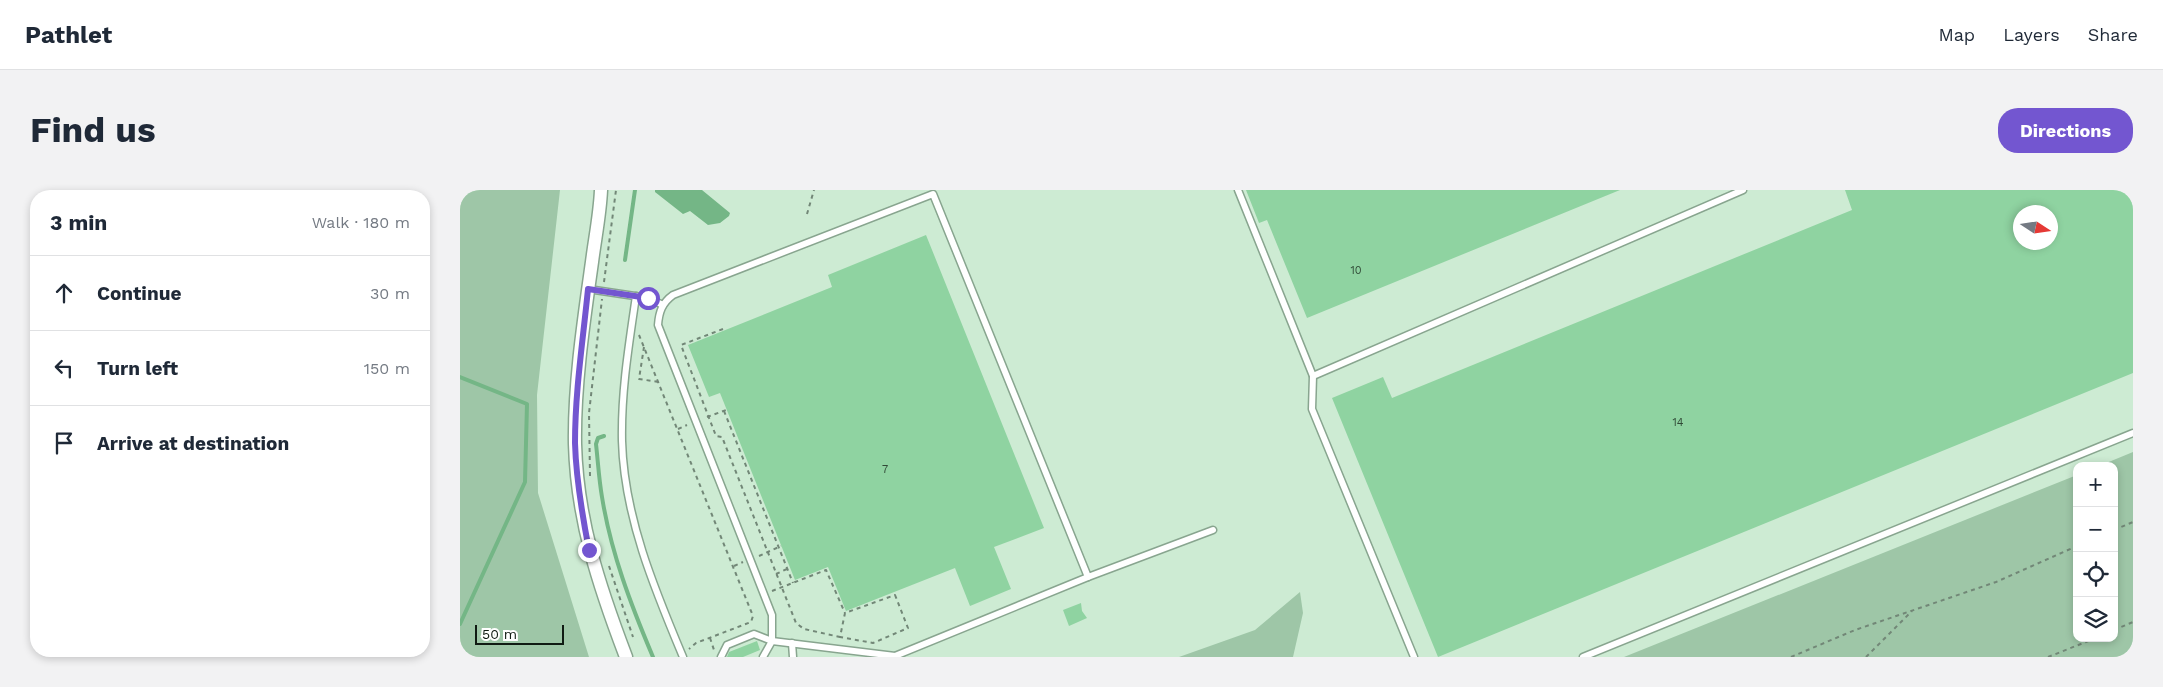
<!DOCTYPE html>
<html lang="en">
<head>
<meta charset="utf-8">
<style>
	body { margin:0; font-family:"Work Sans",sans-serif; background:#f2f2f3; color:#1f2937 }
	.controls { position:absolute; right:15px; bottom:15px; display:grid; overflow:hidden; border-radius:10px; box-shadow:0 2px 8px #0003 }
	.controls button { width:45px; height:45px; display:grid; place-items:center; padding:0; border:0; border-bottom:1px solid #e0e1e3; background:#fff; color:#1f2937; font:25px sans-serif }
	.compass { position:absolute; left:1553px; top:15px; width:45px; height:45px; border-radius:50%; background:#fff; box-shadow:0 2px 8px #0003; rotate:102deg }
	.scale { position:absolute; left:15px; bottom:12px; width:89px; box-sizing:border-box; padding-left:5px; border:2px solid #101b13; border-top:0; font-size:14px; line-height:18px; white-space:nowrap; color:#101b13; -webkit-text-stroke:4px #fff; paint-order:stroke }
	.stop { position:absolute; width:15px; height:15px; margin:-11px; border:4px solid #7356d0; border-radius:50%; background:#fff }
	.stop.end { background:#7356d0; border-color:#fff; box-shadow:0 1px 5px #0008 }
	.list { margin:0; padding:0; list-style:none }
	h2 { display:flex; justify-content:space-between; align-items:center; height:65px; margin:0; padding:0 20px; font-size:21px }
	h2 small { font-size:16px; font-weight:400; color:#747a83 }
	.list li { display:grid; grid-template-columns:32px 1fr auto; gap:15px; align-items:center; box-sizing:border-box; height:75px; padding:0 20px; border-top:1px solid #e0e1e3 }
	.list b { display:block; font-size:19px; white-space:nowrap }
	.list em { font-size:16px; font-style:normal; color:#747a83 }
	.icon { flex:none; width:28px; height:28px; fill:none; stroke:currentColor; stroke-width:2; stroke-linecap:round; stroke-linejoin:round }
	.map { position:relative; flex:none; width:1673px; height:467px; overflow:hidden; border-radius:20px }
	header { display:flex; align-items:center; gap:30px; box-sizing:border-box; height:70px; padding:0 25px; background:#fff; border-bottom:1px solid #e0e1e3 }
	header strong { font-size:24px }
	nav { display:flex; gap:28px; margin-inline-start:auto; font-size:18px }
	.intro { display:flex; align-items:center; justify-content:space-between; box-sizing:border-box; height:120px; padding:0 30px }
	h1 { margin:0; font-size:35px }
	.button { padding:12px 22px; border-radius:20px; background:#7356d0; color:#fff; font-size:18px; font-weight:700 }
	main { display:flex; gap:30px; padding:0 30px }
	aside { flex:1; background:#fff; border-radius:20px; box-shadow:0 2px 8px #0003 }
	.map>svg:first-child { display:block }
</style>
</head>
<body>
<header>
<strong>Pathlet</strong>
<nav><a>Map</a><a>Layers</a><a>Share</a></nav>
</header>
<div class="intro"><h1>Find us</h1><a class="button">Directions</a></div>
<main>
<aside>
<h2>3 min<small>Walk · 180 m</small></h2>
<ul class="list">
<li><svg class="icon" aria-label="ahead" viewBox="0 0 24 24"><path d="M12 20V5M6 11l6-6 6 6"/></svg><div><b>Continue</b></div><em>30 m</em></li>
<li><svg class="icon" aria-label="left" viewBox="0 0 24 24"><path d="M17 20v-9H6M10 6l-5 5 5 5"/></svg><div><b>Turn left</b></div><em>150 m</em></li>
<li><svg class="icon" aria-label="arrive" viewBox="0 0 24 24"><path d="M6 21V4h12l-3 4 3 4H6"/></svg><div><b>Arrive at destination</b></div></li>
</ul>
</aside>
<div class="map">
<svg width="1673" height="467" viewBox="0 0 1673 467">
	<rect width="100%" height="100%" fill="#cdebd3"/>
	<g fill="#9ec6a7">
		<path d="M0,0H100L77,205L78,303L129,467H0Z"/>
		<path d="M1673,262V467H1164L1617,285V448H1654V276H1639Z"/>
		<path d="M840,402L843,423L833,467H719L795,440Z"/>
	</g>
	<path fill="#74b686" d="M195,0H242L270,23L269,26L260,33L248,35L230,21L223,24L195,2Z"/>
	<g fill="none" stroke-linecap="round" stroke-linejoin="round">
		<g stroke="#74b686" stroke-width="4">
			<path d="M165,70L175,0"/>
			<path d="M0,187L67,214L65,292L0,434"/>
			<path d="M144,246L138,248L136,254C138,272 139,290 142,307C151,363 171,415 193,467"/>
		</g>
	</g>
	<g fill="#8fd3a1" fill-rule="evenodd">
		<path d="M786,0H1160L847,128L807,30L799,33Z"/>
		<path d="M1385,0H1673V183L978,467L872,208L923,187L932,208L1392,20ZM1560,22H1590V52H1560Z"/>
		<path d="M466,45L584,338L534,357L551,399L510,416L495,378L386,421L368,377L335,390L260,203L249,207L228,155L372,97L368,85Z"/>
		<path d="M621,413L622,421L627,428L609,436L603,420Z"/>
		<path d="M297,451L300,460L283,467H267L269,462Z"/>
	</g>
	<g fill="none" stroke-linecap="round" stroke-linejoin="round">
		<g stroke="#88a58f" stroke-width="9">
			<g id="service">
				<path d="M778,0L853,186L852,219L954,467"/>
				<path d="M128,99L188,108L203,115"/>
				<path d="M176,106C169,154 161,202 162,251C164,326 194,398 223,467"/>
				<path d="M853,186L1283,0"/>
				<path d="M332,453L333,467"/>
				<path d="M261,467L267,455L294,444L312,451L435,466L628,387L753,340"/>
				<path d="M303,467L312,451V425L198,135C199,122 202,113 213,105L473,4L628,387"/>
				<path d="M1123,467L1673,243"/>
			</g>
		</g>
		<g stroke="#88a58f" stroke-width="15">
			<path id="minor" d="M141,0C140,24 135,48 132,72C124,129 114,195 115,254C117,330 139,396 166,467"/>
		</g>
		<g stroke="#728777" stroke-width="2" stroke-dasharray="4 4" stroke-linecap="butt">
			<path d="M347,24L354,0"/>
			<path d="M144,92L156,0"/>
			<path d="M263,139L221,155L256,246L262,247L336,433L344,439L380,447L379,450"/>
			<path d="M179,145L293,426L291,432L236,453L229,459"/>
			<path d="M184,157L179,189L199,192"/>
			<path d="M264,221L333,393"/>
			<path d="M247,227L266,220"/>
			<path d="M218,239L227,235"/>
			<path d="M130,286L129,223L142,109"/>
			<path d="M1654,340L1673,332"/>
			<path d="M299,366L321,356"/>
			<path d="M149,376L173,447"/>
			<path d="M274,376L283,372"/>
			<path d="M316,384L327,379"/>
			<path d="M312,401L366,380L385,423"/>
			<path d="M435,405L448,438L413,453L380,447L385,423Z"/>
			<path d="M1654,440L1673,432"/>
			<path d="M250,448L254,460"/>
			<path d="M1331,467L1395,440L1536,392L1617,356"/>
			<path d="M1406,467L1452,421"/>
			<path d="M1588,467L1636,448"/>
		</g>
		<use href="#service" stroke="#fff" stroke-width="6"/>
		<use href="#minor" stroke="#fff" stroke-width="12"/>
	</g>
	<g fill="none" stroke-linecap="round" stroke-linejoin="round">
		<path stroke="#7356d0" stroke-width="6" d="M129,360C122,324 116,289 115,253C115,201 123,150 128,99L188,108"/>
	</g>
	<g text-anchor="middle" stroke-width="4" stroke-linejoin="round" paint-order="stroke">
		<g font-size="11" fill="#304936">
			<text x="896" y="84">10</text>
			<text x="1218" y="236">14</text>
			<text x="425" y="283">7</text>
		</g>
	</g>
</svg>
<div class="controls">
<button>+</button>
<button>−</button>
<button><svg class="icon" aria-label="locate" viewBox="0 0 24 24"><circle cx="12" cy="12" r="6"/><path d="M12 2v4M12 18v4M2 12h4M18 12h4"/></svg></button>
<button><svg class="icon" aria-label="layers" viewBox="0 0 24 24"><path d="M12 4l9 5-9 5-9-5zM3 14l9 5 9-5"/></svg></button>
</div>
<svg class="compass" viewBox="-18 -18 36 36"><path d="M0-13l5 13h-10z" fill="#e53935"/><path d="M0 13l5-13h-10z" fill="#747a83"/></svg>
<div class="scale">50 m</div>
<div class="stop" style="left:188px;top:108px"></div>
<div class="stop end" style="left:129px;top:360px"></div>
</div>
</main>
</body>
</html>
